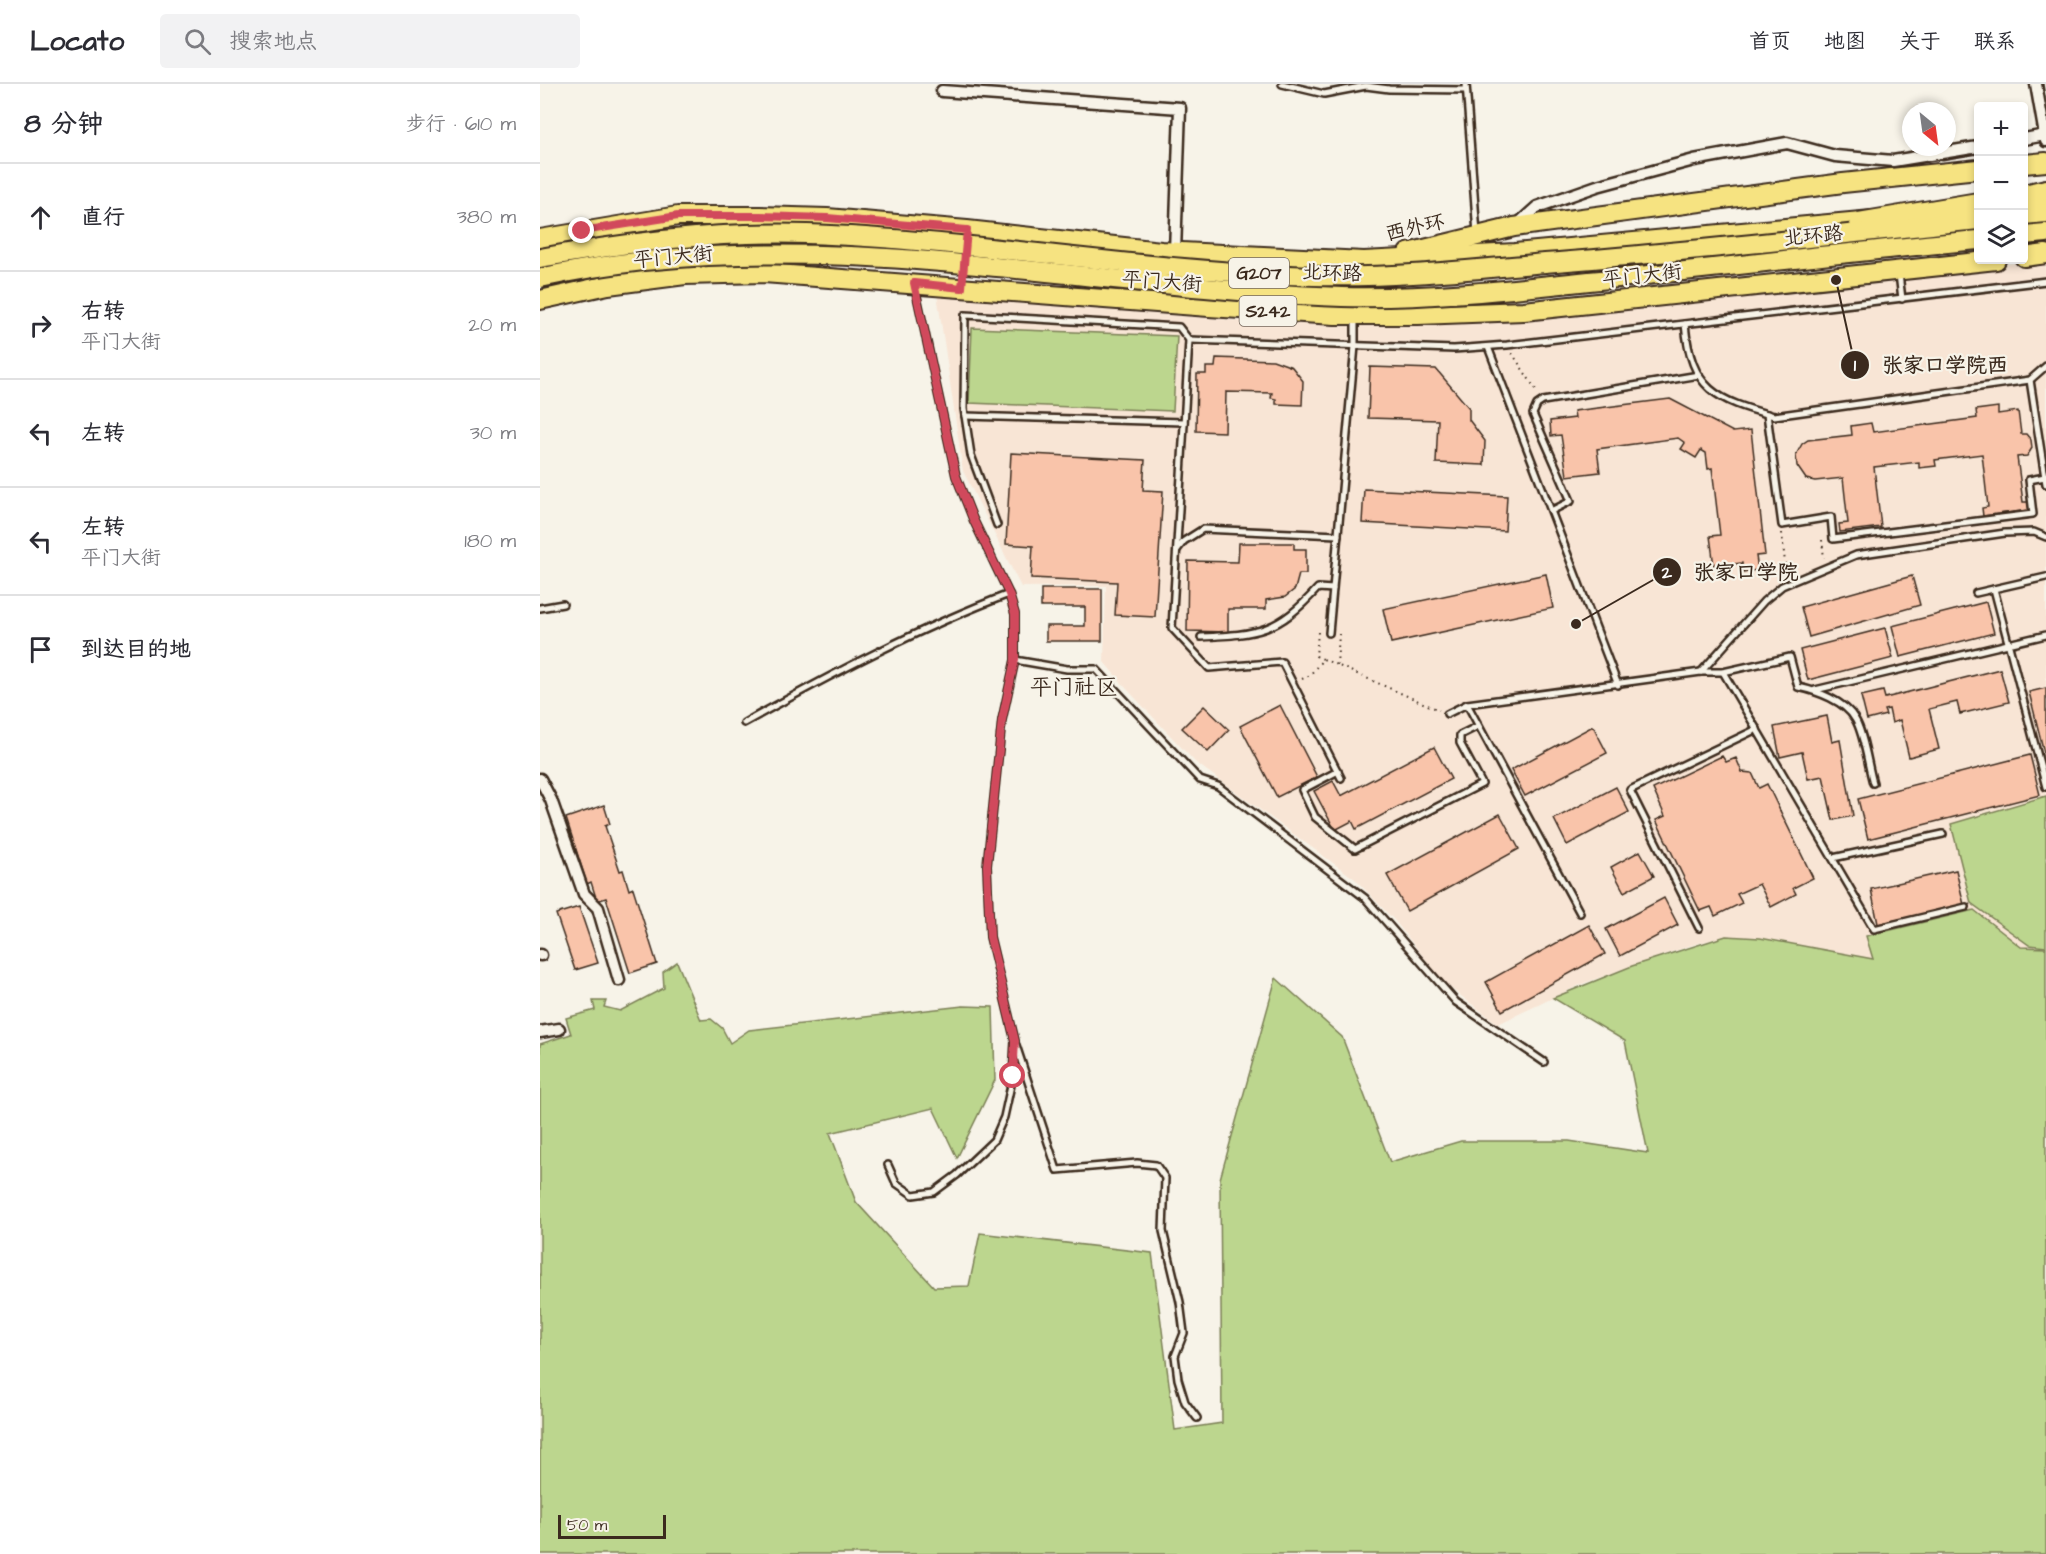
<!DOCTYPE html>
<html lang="zh">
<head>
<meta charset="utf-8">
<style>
	body { margin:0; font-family:"Architects Daughter","LXGW WenKai TC",sans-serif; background:#f2f2f3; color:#2b2b33 }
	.controls { position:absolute; right:18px; top:18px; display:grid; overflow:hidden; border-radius:6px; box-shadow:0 3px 9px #0003 }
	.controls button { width:54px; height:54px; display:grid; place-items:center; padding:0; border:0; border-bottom:2px solid #e1e1e2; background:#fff; color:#2b2b33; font:30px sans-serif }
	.compass { position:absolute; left:1362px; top:18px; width:54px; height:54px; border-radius:50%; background:#fff; box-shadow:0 3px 9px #0003; rotate:151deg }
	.scale { position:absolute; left:18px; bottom:15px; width:108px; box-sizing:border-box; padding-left:6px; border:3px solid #3b2a1e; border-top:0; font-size:16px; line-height:21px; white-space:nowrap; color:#3b2a1e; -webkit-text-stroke:4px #f7f3e8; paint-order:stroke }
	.stop { position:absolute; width:18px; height:18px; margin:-14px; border:4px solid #d1495b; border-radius:50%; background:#fff }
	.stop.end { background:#d1495b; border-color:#fff; box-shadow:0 2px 6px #0008 }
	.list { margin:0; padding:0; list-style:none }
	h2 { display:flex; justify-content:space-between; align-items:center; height:78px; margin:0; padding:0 24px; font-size:26px }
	h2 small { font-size:20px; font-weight:400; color:#7c7c81 }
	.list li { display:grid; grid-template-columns:39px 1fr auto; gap:18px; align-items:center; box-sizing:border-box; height:108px; padding:0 24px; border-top:2px solid #e1e1e2 }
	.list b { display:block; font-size:22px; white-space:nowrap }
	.list p { margin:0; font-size:20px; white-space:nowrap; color:#7c7c81 }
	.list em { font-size:20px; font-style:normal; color:#7c7c81 }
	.icon { flex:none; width:33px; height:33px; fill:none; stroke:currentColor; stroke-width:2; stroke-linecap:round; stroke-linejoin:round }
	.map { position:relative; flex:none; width:1506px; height:1470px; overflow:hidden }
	header { display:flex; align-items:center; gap:36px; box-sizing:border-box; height:84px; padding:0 30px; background:#fff; border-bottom:2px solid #e1e1e2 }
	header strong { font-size:28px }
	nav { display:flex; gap:33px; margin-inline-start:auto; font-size:21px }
	.search { width:420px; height:54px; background:#f2f2f3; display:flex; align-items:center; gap:15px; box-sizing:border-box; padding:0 21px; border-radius:6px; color:#7c7c81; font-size:22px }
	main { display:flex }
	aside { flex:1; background:#fff }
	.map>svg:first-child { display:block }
</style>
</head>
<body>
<header>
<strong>Locato</strong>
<div class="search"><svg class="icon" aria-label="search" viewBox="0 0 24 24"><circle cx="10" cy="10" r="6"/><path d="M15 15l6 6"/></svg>搜索地点</div>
<nav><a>首页</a><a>地图</a><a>关于</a><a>联系</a></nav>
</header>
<main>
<aside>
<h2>8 分钟<small>步行 · 610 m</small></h2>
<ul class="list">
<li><svg class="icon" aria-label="ahead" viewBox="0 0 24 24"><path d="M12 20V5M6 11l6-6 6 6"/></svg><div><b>直行</b></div><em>380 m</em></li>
<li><svg class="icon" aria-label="right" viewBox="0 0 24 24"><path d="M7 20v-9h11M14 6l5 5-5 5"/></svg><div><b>右转</b><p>平门大街</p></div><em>20 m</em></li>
<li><svg class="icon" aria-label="left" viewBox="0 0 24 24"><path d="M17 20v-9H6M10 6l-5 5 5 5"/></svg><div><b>左转</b></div><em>30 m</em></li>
<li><svg class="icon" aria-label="left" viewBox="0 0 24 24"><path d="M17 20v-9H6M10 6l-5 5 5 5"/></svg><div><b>左转</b><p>平门大街</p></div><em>180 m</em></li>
<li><svg class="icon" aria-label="arrive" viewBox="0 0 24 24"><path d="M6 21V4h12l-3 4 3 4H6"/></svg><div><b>到达目的地</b></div></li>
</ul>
</aside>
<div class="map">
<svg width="1506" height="1470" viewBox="0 0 1506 1470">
	<rect width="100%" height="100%" fill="#f7f3e8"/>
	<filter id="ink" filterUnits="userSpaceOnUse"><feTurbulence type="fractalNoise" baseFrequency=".0167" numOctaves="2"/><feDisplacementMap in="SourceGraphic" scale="12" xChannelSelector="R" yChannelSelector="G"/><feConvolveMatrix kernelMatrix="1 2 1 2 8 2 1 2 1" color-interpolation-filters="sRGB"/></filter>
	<g filter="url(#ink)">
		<path fill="#f8e5d5" d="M1506,176V864L1481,863L1434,826L1326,852L1333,875L1220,854L1186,852L1152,861L1042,900L958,940L904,899L855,837L815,795L655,678L585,603L564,578L566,502L481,503L423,387L397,210L572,223L700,237L858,240L1061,225Z"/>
		<g fill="#bcd68e" stroke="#7c8056" stroke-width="1.5">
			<path d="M432,244L637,252L633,327L429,319Z"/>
			<path d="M1506,712V863L1489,861L1431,819L1411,740Z"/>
			<path d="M1434,826L1481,863L1506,864V1470H0V960L31,950L26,934L55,926L53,917H66L64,923L80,927L124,904L123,888L137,878L161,936L171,935L182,944L190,959L209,946L423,922L453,923L455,996L417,1074L393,1024L290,1049L316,1118L394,1203L429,1202L440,1149L612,1169L635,1346L682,1339L680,1095L736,894L802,953L850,1078L921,1057H1029L1108,1069L1085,957L1013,914L1092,882L1186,852L1220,854L1333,875L1326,852Z"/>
		</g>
		<g fill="#f9c4aa" stroke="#3b2a1e" stroke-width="1.5">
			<path d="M676,274L733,276L752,283L763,297L762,321L736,320V315L731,314L732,309L686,308L685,348L656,347L657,290H666V283H675Z"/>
			<path d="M830,283L896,285L929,324V336L945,357L944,381L896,379L898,336L828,334Z"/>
			<path d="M1130,315L1193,348L1211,346L1225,471L1216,472L1218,486L1203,488L1202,479L1174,482L1170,452L1180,451L1172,384L1168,385L1166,369L1161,366L1156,374L1141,365L1145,359L1138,354L1057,365L1060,388L1027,392L1021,351L1011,352L1010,337L1035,334L1034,327Z"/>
			<path d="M1458,323V330L1478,327L1481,350H1486L1491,356L1492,364L1487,372L1477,373L1483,418H1488L1489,426L1443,432L1442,424L1448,423L1442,370L1395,376L1396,382L1379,384V378L1334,383L1341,443L1300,448L1299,440L1308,439L1303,394L1275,397L1266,395L1257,382L1256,371L1262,360L1268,356L1312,351L1311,342L1331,339L1333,348L1437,334L1436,326Z"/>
			<path d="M471,369L605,376L603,406L623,407L615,533L575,531L577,498L491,494L493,462L466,460Z"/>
			<path d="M824,405L967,412L965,447L822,439Z"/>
			<path d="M699,459H754V465H766V490H759L755,505L745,513L726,516V525H688V548L647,547L648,477L698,478Z"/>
			<path d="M1006,490L1013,524L851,559L843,525Z"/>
			<path d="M1372,492L1380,521L1269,553L1261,523Z"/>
			<path d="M501,505H562V557H506V542H545V523H501Z"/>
			<path d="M1446,518L1454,549L1360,573L1352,542Z"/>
			<path d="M1345,544L1353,574L1268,596L1260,566Z"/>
			<path d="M1460,585L1469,618L1420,630L1417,618L1389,625L1399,665L1369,673L1360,636L1352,639L1349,625L1344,626L1346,631L1327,636L1321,612L1343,607L1345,614Z"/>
			<path d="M1506,604V677L1489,608Z"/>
			<path d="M740,621L777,693L737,713L700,642Z"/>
			<path d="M664,622L689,646L668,668L642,644Z"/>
			<path d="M1287,632L1292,658L1300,656L1313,732L1293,736L1283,692L1268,695L1262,668L1240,673L1234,643Z"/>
			<path d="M1053,642L1067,669L985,712L971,686Z"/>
			<path d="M894,663L911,695L816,745L812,737L795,746L774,707L793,697L801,712Z"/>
			<path d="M1490,671L1500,711L1328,755L1318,715Z"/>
			<path d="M1182,672L1186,678L1196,674L1202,688L1212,689L1219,704L1227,700L1273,794L1253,804L1256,810L1231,823L1219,800L1197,810L1202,819L1175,832L1171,823L1160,827L1116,736L1125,732L1113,705Z"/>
			<path d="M1076,703L1089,728L1027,761L1014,735Z"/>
			<path d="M64,721L70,740L65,742L80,787L83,786L89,806L93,804L117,880L90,889L66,814L57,817L51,798L47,800L26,734Z"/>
			<path d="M960,730L979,765L867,827L847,791Z"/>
			<path d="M1100,767L1114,792L1084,808L1071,783Z"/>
			<path d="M1416,786L1424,821L1338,840L1331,805Z"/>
			<path d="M1124,814L1138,841L1080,872L1066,845Z"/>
			<path d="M39,823L58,879L35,886L16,830Z"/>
			<path d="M1049,841L1065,870L962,927L946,898Z"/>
		</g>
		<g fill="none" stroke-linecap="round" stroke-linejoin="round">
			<g stroke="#3b2a1e" stroke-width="10">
				<g id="service">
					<path d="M742,0L784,10L826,2L849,5L926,6"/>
					<path d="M926,0L937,150"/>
					<path d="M1359,190L1362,215"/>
					<path d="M375,203L416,392L433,435L469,510L475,530V576L527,585H556L660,696L678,702L825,814L916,918L1004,978"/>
					<path d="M1145,240C1151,306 1176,316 1234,332L1490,296L1506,282"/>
					<path d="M649,256L914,265L967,261L1506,197"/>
					<path d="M948,263L1078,601"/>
					<path d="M1490,296L1506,400"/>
					<path d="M1227,330L1242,441L1291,433L1293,455L1493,430L1489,396L1505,393"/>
					<path d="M425,332L644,338"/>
					<path d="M1013,426L1031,417L993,330L997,321L1003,317L1159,291"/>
					<path d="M457,441L431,371L424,325L425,231L639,243L649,256L632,544L669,584L742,578L801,694"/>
					<path d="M637,466L644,457L663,445L798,451"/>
					<path d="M1454,505L1506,703"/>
					<path d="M1436,509L1506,493"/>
					<path d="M0,524L23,520"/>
					<path d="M789,549L815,262V235"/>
					<path d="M661,553C719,550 737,549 778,504L793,505"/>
					<path d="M1161,588L1224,517L1242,502L1316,471L1465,449L1494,448L1506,453"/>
					<path d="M1183,588L1334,845L1426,823"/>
					<path d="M1275,606L1506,551"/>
					<path d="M927,620L1040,829"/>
					<path d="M907,630L927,620L1161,588H1183L1250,573L1258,603C1277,607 1305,617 1315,635C1324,649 1328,682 1333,699"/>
					<path d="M204,639C290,591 377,545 469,510"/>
					<path d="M798,687L762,706L775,733L815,765L942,700L920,659V651L938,642"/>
					<path d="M1293,774L1403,750"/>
					<path d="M1159,844L1090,706L1217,645"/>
					<path d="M476,961L517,1086L597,1079L616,1081L625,1094L623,1147L640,1218L644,1249L635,1272L638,1295L645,1318L657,1334"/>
					<path d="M348,1081L356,1099L373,1111L394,1108L417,1091L454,1056L464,1033L473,992L475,957L450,853L447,782L462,636L475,576"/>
				</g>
			</g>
			<g stroke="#3b2a1e" stroke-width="15">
				<g id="minor">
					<path d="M1496,0L1506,57"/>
					<path d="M402,7L640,24L635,168"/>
					<path d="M1484,55L1505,51"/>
					<path d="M977,141L997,123L1057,102L1154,76L1247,59L1295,72L1353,77L1438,63"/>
					<path d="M0,695L11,716L44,810L58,824L79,896"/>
					<path d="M0,871H1"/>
					<path d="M0,948L19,945"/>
				</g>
			</g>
			<g stroke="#3b2a1e" stroke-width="22">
				<g id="primary">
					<path d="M1484,80L1506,78"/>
					<path d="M1484,119L1506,117"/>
					<path d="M0,155L138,132H219L287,134L427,146L621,167L824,177L975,169L1332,136"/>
					<path d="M868,169L974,143L1303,99L1438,85"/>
					<path d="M1484,173L1506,170"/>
					<path d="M0,216L68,201L145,191L224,189L669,223L795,231H878L984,227L1456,176"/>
				</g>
			</g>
			<g stroke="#3b2a1e" stroke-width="22">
				<g id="trunk">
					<path d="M1484,110L1506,105"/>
					<path d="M1484,131L1506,129"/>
					<path d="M1484,151L1506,149"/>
				</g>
			</g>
			<g stroke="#3b2a1e" stroke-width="2" stroke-dasharray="1.5 4.5" stroke-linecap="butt">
				<path d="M972,269L998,309"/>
				<path d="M1242,449L1246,489"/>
				<path d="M1282,456L1284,474"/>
				<path d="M778,548L776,572L783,575"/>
				<path d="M797,581L799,550"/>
				<path d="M762,595L770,591L783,575L899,626"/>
			</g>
			<use href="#service" stroke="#f7f3e8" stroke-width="5"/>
			<use href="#minor" stroke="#f7f3e8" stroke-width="10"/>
			<use href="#primary" stroke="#f6e381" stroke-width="18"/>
			<use href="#trunk" stroke="#f6e381" stroke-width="18"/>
			<g stroke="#3b2a1e" stroke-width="22" stroke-linecap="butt">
				<g id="trunk-bridge">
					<path d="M1319,138L1438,118"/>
					<path d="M0,174C88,158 177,147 267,150C436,156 604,187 773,192C850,194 929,186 1005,179C1150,168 1294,151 1438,136"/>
					<path d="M0,194C260,135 540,204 802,213C884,215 967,206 1049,197C1179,184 1308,168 1438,156"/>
				</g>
			</g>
			<use href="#trunk-bridge" stroke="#f6e381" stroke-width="18"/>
		</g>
	</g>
	<g fill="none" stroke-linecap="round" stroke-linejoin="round" filter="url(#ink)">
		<path stroke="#d1495b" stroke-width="8" d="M42,147L138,132H219L287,134L427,146L422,204L374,199L416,392L433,435L469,510L475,530V576L462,636L447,782L450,853L475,957L473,992"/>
	</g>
	<g text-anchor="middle" stroke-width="4.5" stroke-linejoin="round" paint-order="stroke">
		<g fill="#f7f3e8" stroke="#73665b" stroke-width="1.5">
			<rect x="689" y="174" width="60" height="30" rx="4.5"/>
			<rect x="699.5" y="212" width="57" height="30" rx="4.5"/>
		</g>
		<g font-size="18" font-weight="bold" fill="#3b2a1e">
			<text x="719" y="195">G207</text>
			<text x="728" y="233">S242</text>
		</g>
		<g font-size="20" fill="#3b2a1e" stroke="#f7f3e8">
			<text transform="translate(875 143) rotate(-13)" y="7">西外环</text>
			<text transform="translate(1273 151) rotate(-6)" y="7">北环路</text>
			<text transform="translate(133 172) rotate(-5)" y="7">平门大街</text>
			<text transform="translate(792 188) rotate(2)" y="7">北环路</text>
			<text transform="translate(1102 191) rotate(-6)" y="7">平门大街</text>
			<text transform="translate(622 197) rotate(4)" y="7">平门大街</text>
		</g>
		<g font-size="22" fill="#3b2a1e" stroke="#f7f3e8">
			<text x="534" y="610">平门社区</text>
		</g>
	</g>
	<path fill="none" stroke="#3b2a1e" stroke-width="2" d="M1296 196L1315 281M1036 540L1127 488"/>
	<g fill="#3b2a1e" stroke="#f7f3e8" stroke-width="2">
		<circle cx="1296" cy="196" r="6"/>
		<circle cx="1036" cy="540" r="6"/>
		<circle cx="1315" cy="281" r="15"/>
		<circle cx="1127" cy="488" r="15"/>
	</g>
	<g font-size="18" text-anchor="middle" font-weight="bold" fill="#fff">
		<text x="1315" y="287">1</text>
		<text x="1127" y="494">2</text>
	</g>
	<g font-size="21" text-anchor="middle" font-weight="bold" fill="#3b2a1e" stroke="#f7f3e8" stroke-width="4.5" stroke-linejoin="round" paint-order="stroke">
		<text x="1405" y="288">张家口学院西</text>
		<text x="1206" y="495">张家口学院</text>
	</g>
</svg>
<div class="controls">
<button>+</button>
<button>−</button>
<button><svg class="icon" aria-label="layers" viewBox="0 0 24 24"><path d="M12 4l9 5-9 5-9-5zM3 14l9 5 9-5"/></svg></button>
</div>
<svg class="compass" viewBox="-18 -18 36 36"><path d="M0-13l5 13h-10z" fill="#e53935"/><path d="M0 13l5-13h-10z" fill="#7c7c81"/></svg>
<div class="scale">50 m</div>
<div class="stop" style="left:473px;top:992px"></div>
<div class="stop end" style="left:42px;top:147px"></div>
</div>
</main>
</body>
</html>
